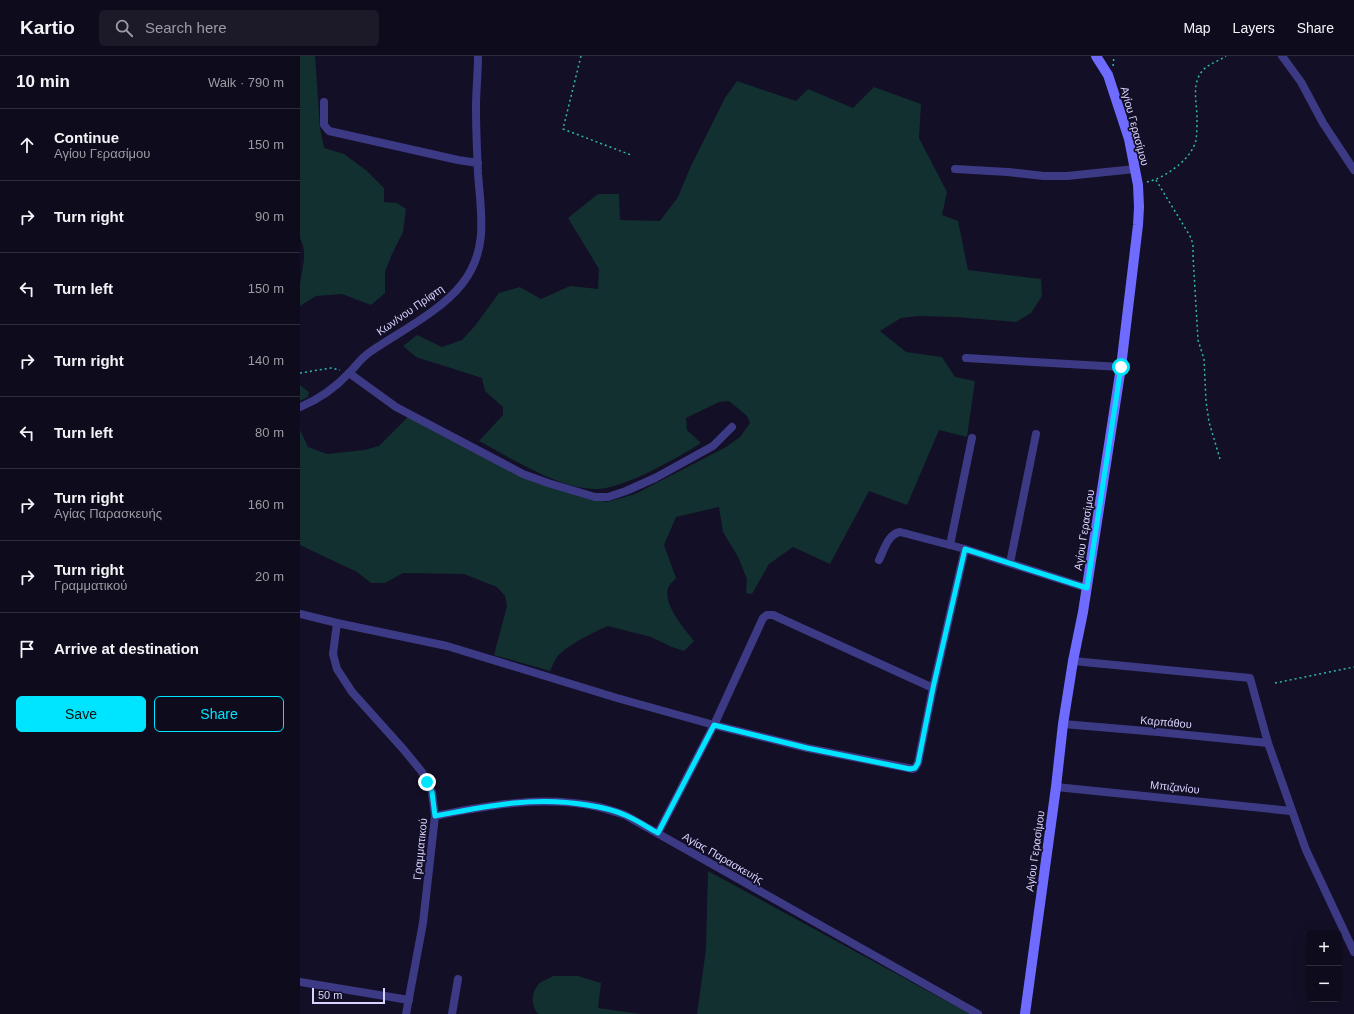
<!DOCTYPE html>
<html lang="en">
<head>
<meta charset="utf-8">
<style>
	body { margin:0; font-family:Arial,sans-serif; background:#1c1929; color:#f1f3f6 }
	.controls { position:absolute; right:12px; bottom:12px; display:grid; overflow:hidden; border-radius:6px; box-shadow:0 4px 16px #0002 }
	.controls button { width:36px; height:36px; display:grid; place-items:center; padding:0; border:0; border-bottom:1px solid #2e2b3b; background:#0e0b1c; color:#f1f3f6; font:20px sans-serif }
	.scale { position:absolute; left:12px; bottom:10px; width:73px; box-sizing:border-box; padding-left:4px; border:2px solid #d9d4ff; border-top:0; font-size:11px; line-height:14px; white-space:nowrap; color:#d9d4ff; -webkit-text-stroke:3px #130f26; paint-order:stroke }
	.stop { position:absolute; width:12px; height:12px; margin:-9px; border:3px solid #00e5ff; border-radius:50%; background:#fff }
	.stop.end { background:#00e5ff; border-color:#fff; box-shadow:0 1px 4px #0008 }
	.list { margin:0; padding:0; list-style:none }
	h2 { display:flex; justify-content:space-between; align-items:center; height:52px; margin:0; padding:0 16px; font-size:17px }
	h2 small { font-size:13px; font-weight:400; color:#9b9ba3 }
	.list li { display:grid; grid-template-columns:26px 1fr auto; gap:12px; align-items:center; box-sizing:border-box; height:72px; padding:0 16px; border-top:1px solid #2e2b3b }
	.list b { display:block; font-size:15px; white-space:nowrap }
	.list p { margin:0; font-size:13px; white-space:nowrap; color:#9b9ba3 }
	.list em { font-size:13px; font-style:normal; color:#9b9ba3 }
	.actions { display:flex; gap:8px; padding:12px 16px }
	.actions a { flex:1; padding:9px 0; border:1px solid #00e5ff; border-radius:6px; text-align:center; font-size:14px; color:#00e5ff }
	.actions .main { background:#00e5ff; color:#111 }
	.icon { flex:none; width:22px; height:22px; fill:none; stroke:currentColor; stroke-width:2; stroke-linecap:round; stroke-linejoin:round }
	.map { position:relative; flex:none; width:1054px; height:958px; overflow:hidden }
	header { display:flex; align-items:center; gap:24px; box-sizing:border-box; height:56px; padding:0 20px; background:#0e0b1c; border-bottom:1px solid #2e2b3b }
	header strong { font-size:19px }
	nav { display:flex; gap:22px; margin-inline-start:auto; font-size:14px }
	.search { width:280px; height:36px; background:#1c1929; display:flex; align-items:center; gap:10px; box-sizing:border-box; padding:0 14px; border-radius:6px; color:#9b9ba3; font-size:15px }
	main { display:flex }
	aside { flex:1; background:#0e0b1c }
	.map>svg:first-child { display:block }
</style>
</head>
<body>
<header>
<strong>Kartio</strong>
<div class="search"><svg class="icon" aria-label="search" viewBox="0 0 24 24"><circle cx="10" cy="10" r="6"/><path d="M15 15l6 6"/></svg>Search here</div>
<nav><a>Map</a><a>Layers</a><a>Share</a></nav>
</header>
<main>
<aside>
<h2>10 min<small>Walk · 790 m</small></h2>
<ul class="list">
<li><svg class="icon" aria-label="ahead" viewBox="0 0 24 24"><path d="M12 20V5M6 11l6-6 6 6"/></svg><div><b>Continue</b><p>Αγίου Γερασίμου</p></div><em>150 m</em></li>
<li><svg class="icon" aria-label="right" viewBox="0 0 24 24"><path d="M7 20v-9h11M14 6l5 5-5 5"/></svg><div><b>Turn right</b></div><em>90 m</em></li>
<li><svg class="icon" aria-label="left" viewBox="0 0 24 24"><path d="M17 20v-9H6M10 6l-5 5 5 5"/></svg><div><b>Turn left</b></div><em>150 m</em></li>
<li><svg class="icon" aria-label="right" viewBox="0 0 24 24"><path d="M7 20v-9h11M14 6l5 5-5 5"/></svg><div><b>Turn right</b></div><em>140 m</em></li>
<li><svg class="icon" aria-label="left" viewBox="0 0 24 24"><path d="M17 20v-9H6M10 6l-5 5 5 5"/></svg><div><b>Turn left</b></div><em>80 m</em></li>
<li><svg class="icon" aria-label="right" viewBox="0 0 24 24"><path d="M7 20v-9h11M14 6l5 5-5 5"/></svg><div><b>Turn right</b><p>Αγίας Παρασκευής</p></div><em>160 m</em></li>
<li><svg class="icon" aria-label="right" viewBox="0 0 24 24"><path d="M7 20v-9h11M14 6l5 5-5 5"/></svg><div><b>Turn right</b><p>Γραμματικού</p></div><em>20 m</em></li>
<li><svg class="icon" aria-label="arrive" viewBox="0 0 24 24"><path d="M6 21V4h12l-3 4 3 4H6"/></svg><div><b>Arrive at destination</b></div></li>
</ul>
<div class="actions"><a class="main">Save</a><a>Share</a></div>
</aside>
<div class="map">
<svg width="1054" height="958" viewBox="0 0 1054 958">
	<rect width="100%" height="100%" fill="#130f26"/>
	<g fill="#12302f">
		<path d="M0,0H15L20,72L24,92L44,98L67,115L84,132V146L97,147L106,153L103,176L92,198L85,216V237L71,249L42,238L16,240L0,250C0,243 0,235 0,228C2,213 8,196 0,182Z"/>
		<path d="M437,25L496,45L508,33L553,52L574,31L621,48L619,82L647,136L642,159L658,165L668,214L741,223L742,240L731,257L716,266L656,261L620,260L601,262L580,275L606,296L642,301L655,321L675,325L667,381L639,374L607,449L569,435L530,508L493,491L469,508L452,538L446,537L447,523L438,501L423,476L419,451L376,461L364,489L376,522C374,525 369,528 368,532C363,549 384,572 394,585L384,595L372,591L351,581L308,570C294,576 267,589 257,601C254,605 252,611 250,615L194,599L207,550L205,540L197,531L164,518L103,517L85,527H71L57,516L0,489V374L8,391L27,398L64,394L79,390L108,361L172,395L288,442L307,446L335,438L426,391L440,381L450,367L447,360L429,345L419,346L386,362L387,374L401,387C377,402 327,431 299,433C262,435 211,402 179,385L203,359V351L185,335L182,322L116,301L103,290L117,279L142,291L162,284L174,271L199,237L220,231L241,243L270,230L298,233L299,213L268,162L298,138H319L320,164L360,165L378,141L390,112L425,42Z"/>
		<path d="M0,329L9,336L8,341L0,345Z"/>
		<path d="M408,815L670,958H397L406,893Z"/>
		<path d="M253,920H278L301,927L298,952L341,958H238C230,949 231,934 241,926C245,924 250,922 253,920Z"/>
	</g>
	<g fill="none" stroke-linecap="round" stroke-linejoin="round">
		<g stroke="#2fb8b0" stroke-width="1.5" stroke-dasharray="2 3" stroke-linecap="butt">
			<path d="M281,0L263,73L331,99"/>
			<path d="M813,10L814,0"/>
			<path d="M856,124L890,180L893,188V200L898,284L904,303L906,345L909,366L920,403"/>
			<path d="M847,126C865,122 892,103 896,84C897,77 897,69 897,62C897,49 893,35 898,22C904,8 916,7 926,0"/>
			<path d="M0,317L31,312L40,314"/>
			<path d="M975,627L1054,611"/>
		</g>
		<g stroke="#3d3a85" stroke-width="8">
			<path d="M982,0L1001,26L1023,67L1054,114"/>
			<path d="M24,46V69L29,75L158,104L178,107"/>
			<path d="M655,113L708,116L744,120H767L835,113"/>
			<path d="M666,302L821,311"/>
			<path d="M49,317L96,351L223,418L248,427L295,441H308L326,435L355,422L413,390L432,371"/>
			<path d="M0,351C20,343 34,333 49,317C56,310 61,302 70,296C99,276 141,255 162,228C189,194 181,157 178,118C177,96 176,73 176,51C176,34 178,17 178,0"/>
			<path d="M650,489L672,382"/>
			<path d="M579,504C584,494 588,478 600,476L665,493"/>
			<path d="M710,507L736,378"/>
			<path d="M0,558L37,567L147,590L317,642L414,669L507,692L613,713L615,712L618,707L633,632L665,493L787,532"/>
			<path d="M37,567L33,598L37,613L52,636L104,694L122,716L132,736L135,760L123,867L106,958"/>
			<path d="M773,605L950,622L968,687L1006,794L1054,896"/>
			<path d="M763,668L858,676L968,687"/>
			<path d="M756,731L991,755"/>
			<path d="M135,760C189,749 244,739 299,751C307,753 316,756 325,759L678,958"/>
			<path d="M358,777L414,669L463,562L467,559H473L633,632"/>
			<path d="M0,926L109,944"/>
			<path d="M152,958L158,923"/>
		</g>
		<path stroke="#6f6bff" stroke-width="10" d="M725,958L756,731L763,668L773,605L783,556L821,311L838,169L839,151L838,129L829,83L808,19L796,0"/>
	</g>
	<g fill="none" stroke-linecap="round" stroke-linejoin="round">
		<path stroke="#00e5ff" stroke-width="5" d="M127,726L132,736L135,760C187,750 234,740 287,749C300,751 314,754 325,759C337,764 347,771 358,777L414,669L507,692L610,713L615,712L618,707L633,632L665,493L787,532L821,311"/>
	</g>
	<g text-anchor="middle" stroke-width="3.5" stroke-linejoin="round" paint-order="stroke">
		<g font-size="11" fill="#d9d4ff" stroke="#130f26">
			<text transform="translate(835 70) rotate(75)" y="4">Αγίου Γερασίμου</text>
			<text transform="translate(110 254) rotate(-35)" y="4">Κων/νου Πρίφτη</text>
			<text transform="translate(784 474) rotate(-81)" y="4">Αγίου Γερασίμου</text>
			<text transform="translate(866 666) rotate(5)" y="4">Καρπάθου</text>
			<text transform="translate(875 731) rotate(6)" y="4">Μπιζανίου</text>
			<text transform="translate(120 793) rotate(-84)" y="4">Γραμματικού</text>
			<text transform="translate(735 795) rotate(-82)" y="4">Αγίου Γερασίμου</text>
			<text transform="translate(423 802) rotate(30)" y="4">Αγίας Παρασκευής</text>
		</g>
	</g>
</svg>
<div class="controls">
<button>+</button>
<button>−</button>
</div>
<div class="scale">50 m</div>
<div class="stop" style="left:821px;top:311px"></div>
<div class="stop end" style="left:127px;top:726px"></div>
</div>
</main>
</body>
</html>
